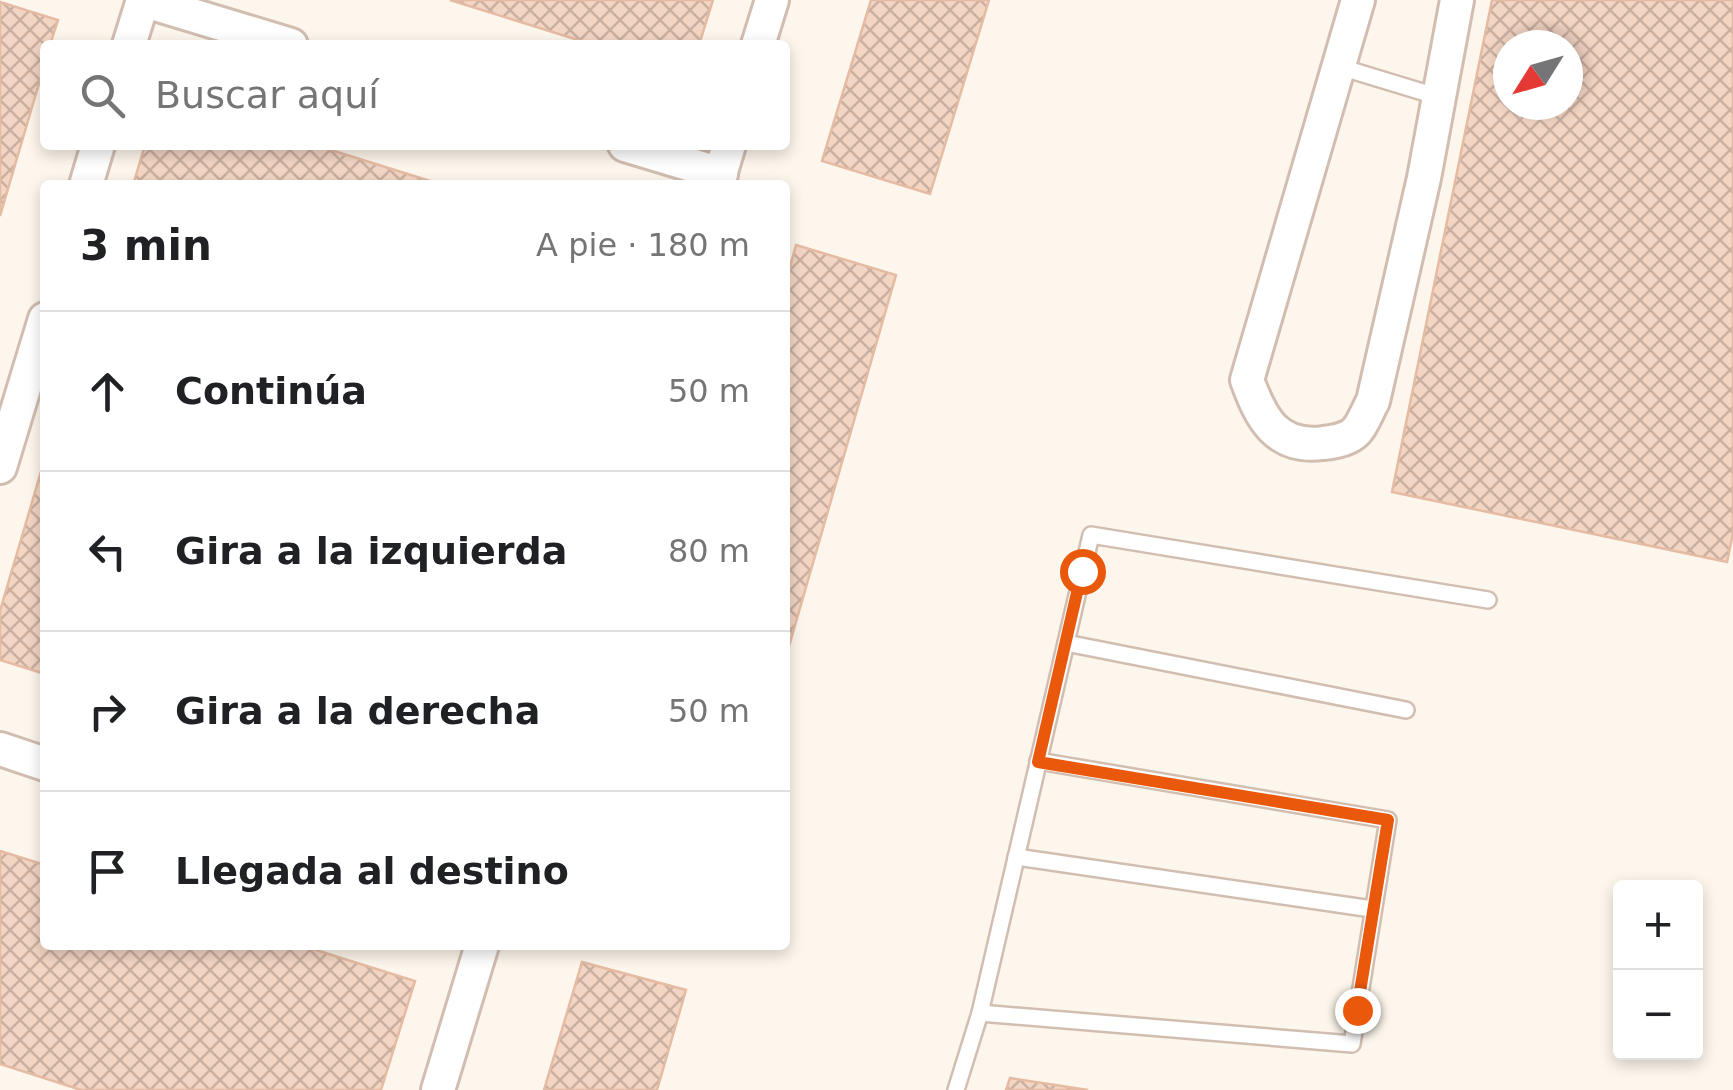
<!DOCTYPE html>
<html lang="es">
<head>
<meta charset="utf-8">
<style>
	body { margin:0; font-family:"DejaVu Sans",sans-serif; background:#f2f2f2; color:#202124 }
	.controls { position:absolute; right:30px; bottom:30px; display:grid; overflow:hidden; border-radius:10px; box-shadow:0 5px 15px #0003 }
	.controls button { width:90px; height:90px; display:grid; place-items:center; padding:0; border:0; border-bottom:2px solid #e0e0e0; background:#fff; color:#202124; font:50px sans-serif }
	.compass { position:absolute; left:1493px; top:30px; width:90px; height:90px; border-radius:50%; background:#fff; box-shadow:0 5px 15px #0003; rotate:233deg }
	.stop { position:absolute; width:30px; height:30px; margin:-22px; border:8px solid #ea580c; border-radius:50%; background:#fff }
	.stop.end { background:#ea580c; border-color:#fff; box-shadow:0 2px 10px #0008 }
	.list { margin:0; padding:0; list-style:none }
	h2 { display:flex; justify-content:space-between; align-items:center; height:130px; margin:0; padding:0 40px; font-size:42px }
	h2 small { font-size:32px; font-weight:400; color:#757577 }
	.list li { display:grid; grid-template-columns:65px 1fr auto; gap:30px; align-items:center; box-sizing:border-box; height:160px; padding:0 40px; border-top:2px solid #e0e0e0 }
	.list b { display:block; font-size:38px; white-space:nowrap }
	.list em { font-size:32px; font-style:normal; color:#757577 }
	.icon { flex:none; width:55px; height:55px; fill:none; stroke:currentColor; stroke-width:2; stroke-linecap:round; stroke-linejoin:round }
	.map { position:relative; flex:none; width:1733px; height:1090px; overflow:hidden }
	.search { position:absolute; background:#fff; box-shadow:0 5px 15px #0003; left:40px; top:40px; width:750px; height:110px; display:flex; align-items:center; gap:25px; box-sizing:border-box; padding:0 35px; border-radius:10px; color:#757577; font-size:38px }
	.panel { position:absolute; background:#fff; box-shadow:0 5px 15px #0003; left:40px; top:180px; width:750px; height:770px; border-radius:10px }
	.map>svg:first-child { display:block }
</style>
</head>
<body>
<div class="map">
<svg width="1733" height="1090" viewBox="0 0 1733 1090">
	<defs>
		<pattern id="building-cross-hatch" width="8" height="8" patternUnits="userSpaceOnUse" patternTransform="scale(2.5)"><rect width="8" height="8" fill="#f3d5c3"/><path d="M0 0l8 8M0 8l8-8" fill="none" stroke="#cab0a1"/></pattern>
	</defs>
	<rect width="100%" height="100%" fill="#fdf6ec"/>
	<g fill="url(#building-cross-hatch)" stroke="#e6bba3" stroke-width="2.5" fill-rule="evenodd">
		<path d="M450,0H713L699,45H594Z"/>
		<path d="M871,0H989L930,194L822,161Z"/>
		<path d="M1492,0H1733V533L1727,562L1392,492ZM1508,45H1568V105H1508Z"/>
		<path d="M0,2L58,20L50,45H45V63L0,216Z"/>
		<path d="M145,145H315L443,185H133Z"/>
		<path d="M796,245L896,275L785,660V285Z"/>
		<path d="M45,458V674L0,660V611Z"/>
		<path d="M0,851L45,865V945H300L415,981L381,1090H81L0,1064Z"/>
		<path d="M582,962L686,990L657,1090H544Z"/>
		<path d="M1010,1078L1088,1090H1006Z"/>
	</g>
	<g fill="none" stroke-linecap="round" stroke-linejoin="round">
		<g stroke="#d1beb0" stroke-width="20">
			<g id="lane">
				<path d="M1337,66L1439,97"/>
				<path d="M1066,643L1406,710"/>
				<path d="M1016,857L1372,909"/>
				<path d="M980,1013L1352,1044L1388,820L1038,761"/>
				<path d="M956,1090L980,1013L1091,535L1488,600"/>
			</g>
		</g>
		<g stroke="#d1beb0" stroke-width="38">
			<g id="street">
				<path d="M142,0L291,45"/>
				<path d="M1358,0L1247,380C1261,418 1276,449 1323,443C1334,442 1351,439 1358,429C1364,421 1368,410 1373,401L1424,178L1457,0"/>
				<path d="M129,45L143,0"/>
				<path d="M758,45L772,0"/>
				<path d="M625,145L721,174"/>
				<path d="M86,185L98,145"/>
				<path d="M717,185L729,145"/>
				<path d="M0,467L45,319"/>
				<path d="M0,749L45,764"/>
				<path d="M438,1090L482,945"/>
			</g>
		</g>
		<use href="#lane" stroke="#fff" stroke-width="15"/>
		<use href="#street" stroke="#fff" stroke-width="32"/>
	</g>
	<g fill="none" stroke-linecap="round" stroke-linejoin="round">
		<path stroke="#ea580c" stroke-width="12" d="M1082,571L1038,762L1388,820L1357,1010"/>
	</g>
</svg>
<div class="controls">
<button>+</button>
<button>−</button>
</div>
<svg class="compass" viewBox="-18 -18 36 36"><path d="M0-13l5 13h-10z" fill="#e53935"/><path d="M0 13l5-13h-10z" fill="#757577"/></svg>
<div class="stop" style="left:1082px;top:571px"></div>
<div class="stop end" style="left:1357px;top:1010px"></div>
<div class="search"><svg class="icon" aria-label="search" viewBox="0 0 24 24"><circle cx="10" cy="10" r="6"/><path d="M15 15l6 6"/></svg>Buscar aquí</div>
<section class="panel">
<h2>3 min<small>A pie · 180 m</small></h2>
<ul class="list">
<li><svg class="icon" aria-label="ahead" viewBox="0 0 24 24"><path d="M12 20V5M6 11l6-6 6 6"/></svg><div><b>Continúa</b></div><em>50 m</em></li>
<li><svg class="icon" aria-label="left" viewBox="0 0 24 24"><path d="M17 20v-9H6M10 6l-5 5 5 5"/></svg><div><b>Gira a la izquierda</b></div><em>80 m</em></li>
<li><svg class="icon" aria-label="right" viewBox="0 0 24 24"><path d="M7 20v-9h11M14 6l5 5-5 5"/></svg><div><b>Gira a la derecha</b></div><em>50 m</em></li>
<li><svg class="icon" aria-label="arrive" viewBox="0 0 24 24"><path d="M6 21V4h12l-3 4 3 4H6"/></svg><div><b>Llegada al destino</b></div></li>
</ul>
</section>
</div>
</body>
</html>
